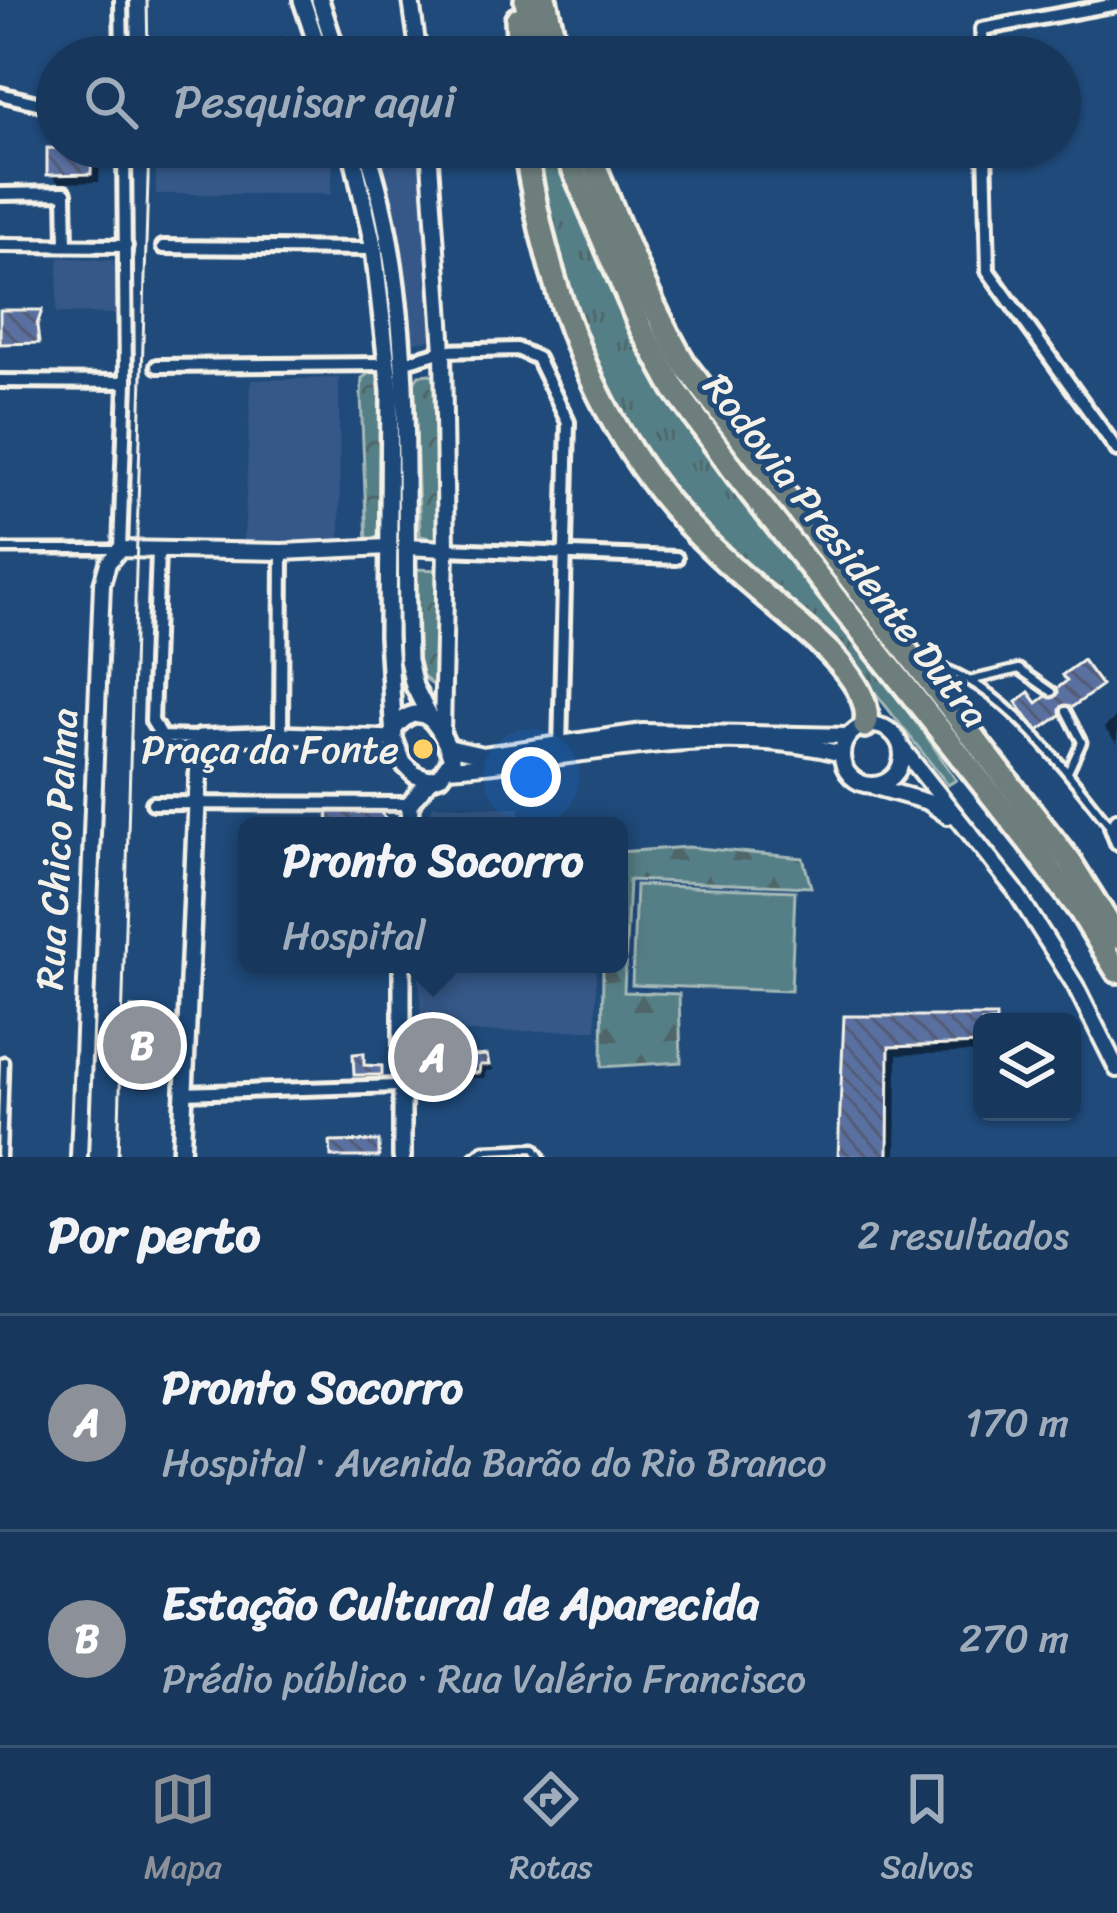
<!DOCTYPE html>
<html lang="pt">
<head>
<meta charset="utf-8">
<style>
	body { margin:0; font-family:Sriracha,sans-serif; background:#244365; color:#f1f3f6 }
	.controls { position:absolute; right:36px; bottom:36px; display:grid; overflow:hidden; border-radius:18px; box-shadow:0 3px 9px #0004 }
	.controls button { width:108px; height:108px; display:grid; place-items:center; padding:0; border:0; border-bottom:3px solid #365272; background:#17385c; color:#f1f3f6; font:60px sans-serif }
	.you { position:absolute; left:531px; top:777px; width:42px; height:42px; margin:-30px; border:9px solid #fff; border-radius:50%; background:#1a73e8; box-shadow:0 0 0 18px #1a73e833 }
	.badge { display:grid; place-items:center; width:78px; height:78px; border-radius:50%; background:#8c9099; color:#fff; font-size:39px; font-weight:700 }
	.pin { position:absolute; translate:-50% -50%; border:6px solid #fff; box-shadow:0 3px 12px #0006 }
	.popup { position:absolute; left:238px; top:817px; width:390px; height:156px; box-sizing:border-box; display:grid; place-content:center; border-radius:18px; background:#17385c; filter:drop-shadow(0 3px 9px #0005); font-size:39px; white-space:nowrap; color:#9eacbb }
	.popup b { font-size:45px; color:#f1f3f6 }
	.popup::after { content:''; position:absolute; left:50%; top:100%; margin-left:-24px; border:24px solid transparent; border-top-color:#17385c }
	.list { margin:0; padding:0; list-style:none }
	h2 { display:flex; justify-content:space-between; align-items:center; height:156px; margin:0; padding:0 48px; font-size:51px }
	h2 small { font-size:39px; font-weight:400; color:#9eacbb }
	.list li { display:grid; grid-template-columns:78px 1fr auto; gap:36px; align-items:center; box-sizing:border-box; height:216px; padding:0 48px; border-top:3px solid #365272 }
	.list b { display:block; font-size:45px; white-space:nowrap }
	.list p { margin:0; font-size:39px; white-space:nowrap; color:#9eacbb }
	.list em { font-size:39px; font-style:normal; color:#9eacbb }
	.icon { flex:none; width:66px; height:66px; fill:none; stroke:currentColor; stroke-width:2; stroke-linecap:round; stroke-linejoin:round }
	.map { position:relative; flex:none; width:1117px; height:1157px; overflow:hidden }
	.search { position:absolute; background:#17385c; box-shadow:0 3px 9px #0004; left:36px; right:36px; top:36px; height:132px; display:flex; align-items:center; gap:30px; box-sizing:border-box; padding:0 42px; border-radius:66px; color:#9eacbb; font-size:45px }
	.sheet { height:588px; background:#17385c }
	nav { display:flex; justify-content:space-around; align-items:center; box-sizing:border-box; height:168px; border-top:3px solid #365272; background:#17385c; font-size:33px; color:#9eacbb }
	nav a { display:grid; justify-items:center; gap:6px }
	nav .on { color:#8c9099 }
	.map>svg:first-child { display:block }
</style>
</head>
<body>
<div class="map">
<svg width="1117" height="1157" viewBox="0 0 1117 1157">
	<defs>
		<pattern id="grass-tufts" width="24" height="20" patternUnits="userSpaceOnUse" patternTransform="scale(3)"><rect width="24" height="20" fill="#557f86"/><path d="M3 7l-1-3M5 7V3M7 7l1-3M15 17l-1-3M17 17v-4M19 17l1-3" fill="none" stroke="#506669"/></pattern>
		<pattern id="forest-firs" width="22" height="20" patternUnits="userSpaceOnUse" patternTransform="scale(3)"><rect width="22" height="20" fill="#557f86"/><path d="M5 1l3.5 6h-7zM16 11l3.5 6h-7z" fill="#506669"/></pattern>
		<pattern id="park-crowns" width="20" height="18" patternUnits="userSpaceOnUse" patternTransform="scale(3)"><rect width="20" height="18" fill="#557f86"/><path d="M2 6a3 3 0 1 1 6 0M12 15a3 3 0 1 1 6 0" fill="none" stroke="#506669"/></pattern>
		<pattern id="building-back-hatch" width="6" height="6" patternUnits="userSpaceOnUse" patternTransform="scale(3)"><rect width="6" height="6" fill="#5a70a1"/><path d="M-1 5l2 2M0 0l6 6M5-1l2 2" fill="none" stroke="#525c74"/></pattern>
	</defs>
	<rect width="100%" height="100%" fill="#1f4a7a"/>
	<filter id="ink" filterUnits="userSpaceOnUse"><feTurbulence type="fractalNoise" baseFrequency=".00833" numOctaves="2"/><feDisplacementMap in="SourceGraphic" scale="24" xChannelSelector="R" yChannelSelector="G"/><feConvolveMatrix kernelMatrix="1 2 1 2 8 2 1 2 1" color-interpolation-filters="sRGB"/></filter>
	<g filter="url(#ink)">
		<g fill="#355888">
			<path d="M156,147H334L331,194H156Z"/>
			<path d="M379,147H422L439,339L412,342Z"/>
			<path d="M59,257L120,261V314L56,313Z"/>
			<path d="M339,378L340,539L244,543L251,380Z"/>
			<path d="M433,805L520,808V826H427Z"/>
			<path d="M419,964H596V1030L421,1033Z"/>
		</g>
		<path fill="url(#grass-tufts)" stroke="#a4b8b7" stroke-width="3" d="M531,147H552L631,329L672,407L746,496L826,607L923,731L956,780L948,785L848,658L686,513L644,465L576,330Z"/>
		<path fill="url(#forest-firs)" stroke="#a4b8b7" stroke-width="3" d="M688,847L803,858L811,887L629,880L624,992L679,994L681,1062L602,1067L603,964H619V852Z"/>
		<g fill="url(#park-crowns)" stroke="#a4b8b7" stroke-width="3">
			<path d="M376,369L381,371L383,385L382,533L367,542L361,395L362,378Z"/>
			<path d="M430,374L437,377L441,533L436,539L420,536L414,382L419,375Z"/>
			<path d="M414,569L440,570L437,681L431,684L419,671Z"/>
		</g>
		<path fill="#557f86" stroke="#a4b8b7" stroke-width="3" d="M636,885L795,891L791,991L632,985Z"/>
		<g fill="#0007">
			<path d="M396,44L402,57H386L384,46Z"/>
			<path d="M91,152L100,161L99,182L59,183L50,174Z"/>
			<path d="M1117,716V744L1104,728Z"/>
			<path d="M147,1012L153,1018L152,1042L159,1049V1056H152L151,1088H138L131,1081Z"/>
			<path d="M847,1019H995L998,1022H982V1052L897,1055L896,1157H841Z"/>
			<path d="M443,1043L449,1049L450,1061L486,1059L494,1070L486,1071L484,1078L431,1077L424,1071Z"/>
			<path d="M363,1057L366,1068L381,1069L385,1078H360L357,1074Z"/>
		</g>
		<g fill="url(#building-back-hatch)" stroke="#f4f1e8" stroke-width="3">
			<path d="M286,38L288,43L299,40L305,57H280L274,42Z"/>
			<path d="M47,148L92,149L91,174L47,175Z"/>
			<path d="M0,310H42L37,325L39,343L0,344Z"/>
			<path d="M1083,660L1102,686L1037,732L1016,702L1029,692L1037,703L1067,681L1062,675Z"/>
			<path d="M328,811L380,812L387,820L386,826H327Z"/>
			<path d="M131,1008L148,1009L147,1039H154L153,1051H147L145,1083L128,1082Z"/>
			<path d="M844,1016H996V1022H982V1044L889,1047L888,1157H838Z"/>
			<path d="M444,1040L446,1058L487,1055L489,1065H480L479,1073L421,1072V1042Z"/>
			<path d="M364,1053V1065L382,1066V1075H354L353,1054Z"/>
			<path d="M379,1141V1157H331L330,1142Z"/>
		</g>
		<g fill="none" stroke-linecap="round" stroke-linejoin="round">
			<g stroke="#f4f1e8" stroke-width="15">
				<g id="service">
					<path d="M0,549H116"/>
					<path d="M923,663C1000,676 1065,771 1111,827"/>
					<path d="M969,681L1019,669L1052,692"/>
					<path d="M1066,711L1082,742L1068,772"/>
					<path d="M1,1157L4,1061"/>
					<path d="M474,1157L484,1150L534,1148L540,1157"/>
				</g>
			</g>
			<g stroke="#f4f1e8" stroke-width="20">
				<g id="minor">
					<path d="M121,0L122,57"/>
					<path d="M983,57L982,29L1117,4"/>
					<path d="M0,94L57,108"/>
					<path d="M985,147L988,271L1117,450"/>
					<path d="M0,194L65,193L66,245"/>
					<path d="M0,245L126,246"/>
					<path d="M163,247L374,249"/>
					<path d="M402,363L443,351L517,349L537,358L568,422L560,748"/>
					<path d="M157,366L387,364"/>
					<path d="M0,381L126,382"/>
					<path d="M120,549L126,382L124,147"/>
					<path d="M446,549L676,558"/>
					<path d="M158,551L152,721L162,737L200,738"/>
					<path d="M281,735L282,552"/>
					<path d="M153,803L410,804"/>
					<path d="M1117,819L1111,827L1117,843"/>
					<path d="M182,1093L399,1086"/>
				</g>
			</g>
			<g stroke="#f4f1e8" stroke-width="22">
				<g id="tertiary">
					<path d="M411,0L419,57"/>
					<path d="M429,147L443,351L446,549L442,732"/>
					<path d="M405,547L446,549"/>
					<circle cx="872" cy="755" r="30"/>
					<path d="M448,747L483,755L643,732L849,736"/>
					<path d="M902,748L1015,890L1075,985L1117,1069"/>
					<path d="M447,768C576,761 714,720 842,754"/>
					<path d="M875,787L928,802L948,816"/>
					<path d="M79,1157L102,584L108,563L120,549L282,552L388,547"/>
				</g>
			</g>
			<g stroke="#f4f1e8" stroke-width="24">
				<g id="secondary">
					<path d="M302,0L321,57"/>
					<path d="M320,0L338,57"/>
					<path d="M351,147L374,249L390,391L388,636L394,739L403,763L415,775L429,780L440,776L452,759C442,730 424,692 394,729"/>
					<path d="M366,147C419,307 402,494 408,660L414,686L430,718"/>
					<path d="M409,826L410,804L429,780"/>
					<path d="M181,1157L200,738L281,735L394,739"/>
					<path d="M402,1157V964"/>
				</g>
			</g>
			<g stroke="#f4f1e8" stroke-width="30">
				<g id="motorway">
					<path d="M526,0L537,57"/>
					<path d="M545,0L558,57"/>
					<path d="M517,19L519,57"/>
					<path d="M525,147C544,270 582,392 660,492C700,543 756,588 805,630C829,650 875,694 865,726"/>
					<path d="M564,147L641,328L674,388L738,476L1029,842L1081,912L1117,971"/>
					<path d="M587,147C618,222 645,298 687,368L1070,862L1117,937"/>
				</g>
			</g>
			<use href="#service" stroke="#1f4a7a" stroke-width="6"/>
			<use href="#minor" stroke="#1f4a7a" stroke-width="10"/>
			<use href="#tertiary" stroke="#1f4a7a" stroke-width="14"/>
			<use href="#secondary" stroke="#1f4a7a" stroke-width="15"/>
			<use href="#motorway" stroke="#6d7e7c" stroke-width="21"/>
			<g stroke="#f4f1e8" stroke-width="3">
				<path d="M147,0L148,57"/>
				<path d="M118,1157L149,147"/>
			</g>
		</g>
	</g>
	<circle fill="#ffd166" stroke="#1f4a7a" stroke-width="4.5" cx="423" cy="749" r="12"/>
	<g text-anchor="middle" stroke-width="10" stroke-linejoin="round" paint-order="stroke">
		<g font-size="39" fill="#f4f1e8" stroke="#1f4a7a">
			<text transform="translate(847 550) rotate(52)" y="14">Rodovia Presidente Dutra</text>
			<text transform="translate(56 849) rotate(-87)" y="14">Rua Chico Palma</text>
		</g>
		<g font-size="39" fill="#f4f1e8" stroke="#1f4a7a" text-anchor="end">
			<text x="399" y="763">Praça da Fonte</text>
		</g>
	</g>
</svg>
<div class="controls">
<button><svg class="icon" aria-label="layers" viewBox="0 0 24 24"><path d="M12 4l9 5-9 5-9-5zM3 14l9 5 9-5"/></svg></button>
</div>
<div class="you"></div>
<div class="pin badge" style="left:433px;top:1057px">A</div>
<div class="popup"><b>Pronto Socorro</b>Hospital</div>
<div class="pin badge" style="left:142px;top:1045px">B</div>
<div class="search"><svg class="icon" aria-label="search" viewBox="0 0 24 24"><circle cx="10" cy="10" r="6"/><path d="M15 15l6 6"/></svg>Pesquisar aqui</div>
</div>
<section class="sheet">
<h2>Por perto<small>2 resultados</small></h2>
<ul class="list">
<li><span class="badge">A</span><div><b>Pronto Socorro</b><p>Hospital · Avenida Barão do Rio Branco</p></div><em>170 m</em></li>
<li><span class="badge">B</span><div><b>Estação Cultural de Aparecida</b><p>Prédio público · Rua Valério Francisco</p></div><em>270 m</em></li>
</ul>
</section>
<nav>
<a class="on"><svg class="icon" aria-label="map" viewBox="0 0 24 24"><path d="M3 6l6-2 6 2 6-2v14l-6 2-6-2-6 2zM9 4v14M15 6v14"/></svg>Mapa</a>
<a><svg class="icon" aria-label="directions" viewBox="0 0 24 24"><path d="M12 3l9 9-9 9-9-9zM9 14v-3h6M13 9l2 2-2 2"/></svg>Rotas</a>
<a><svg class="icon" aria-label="saved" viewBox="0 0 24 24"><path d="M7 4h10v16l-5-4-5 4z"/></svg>Salvos</a>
</nav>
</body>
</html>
